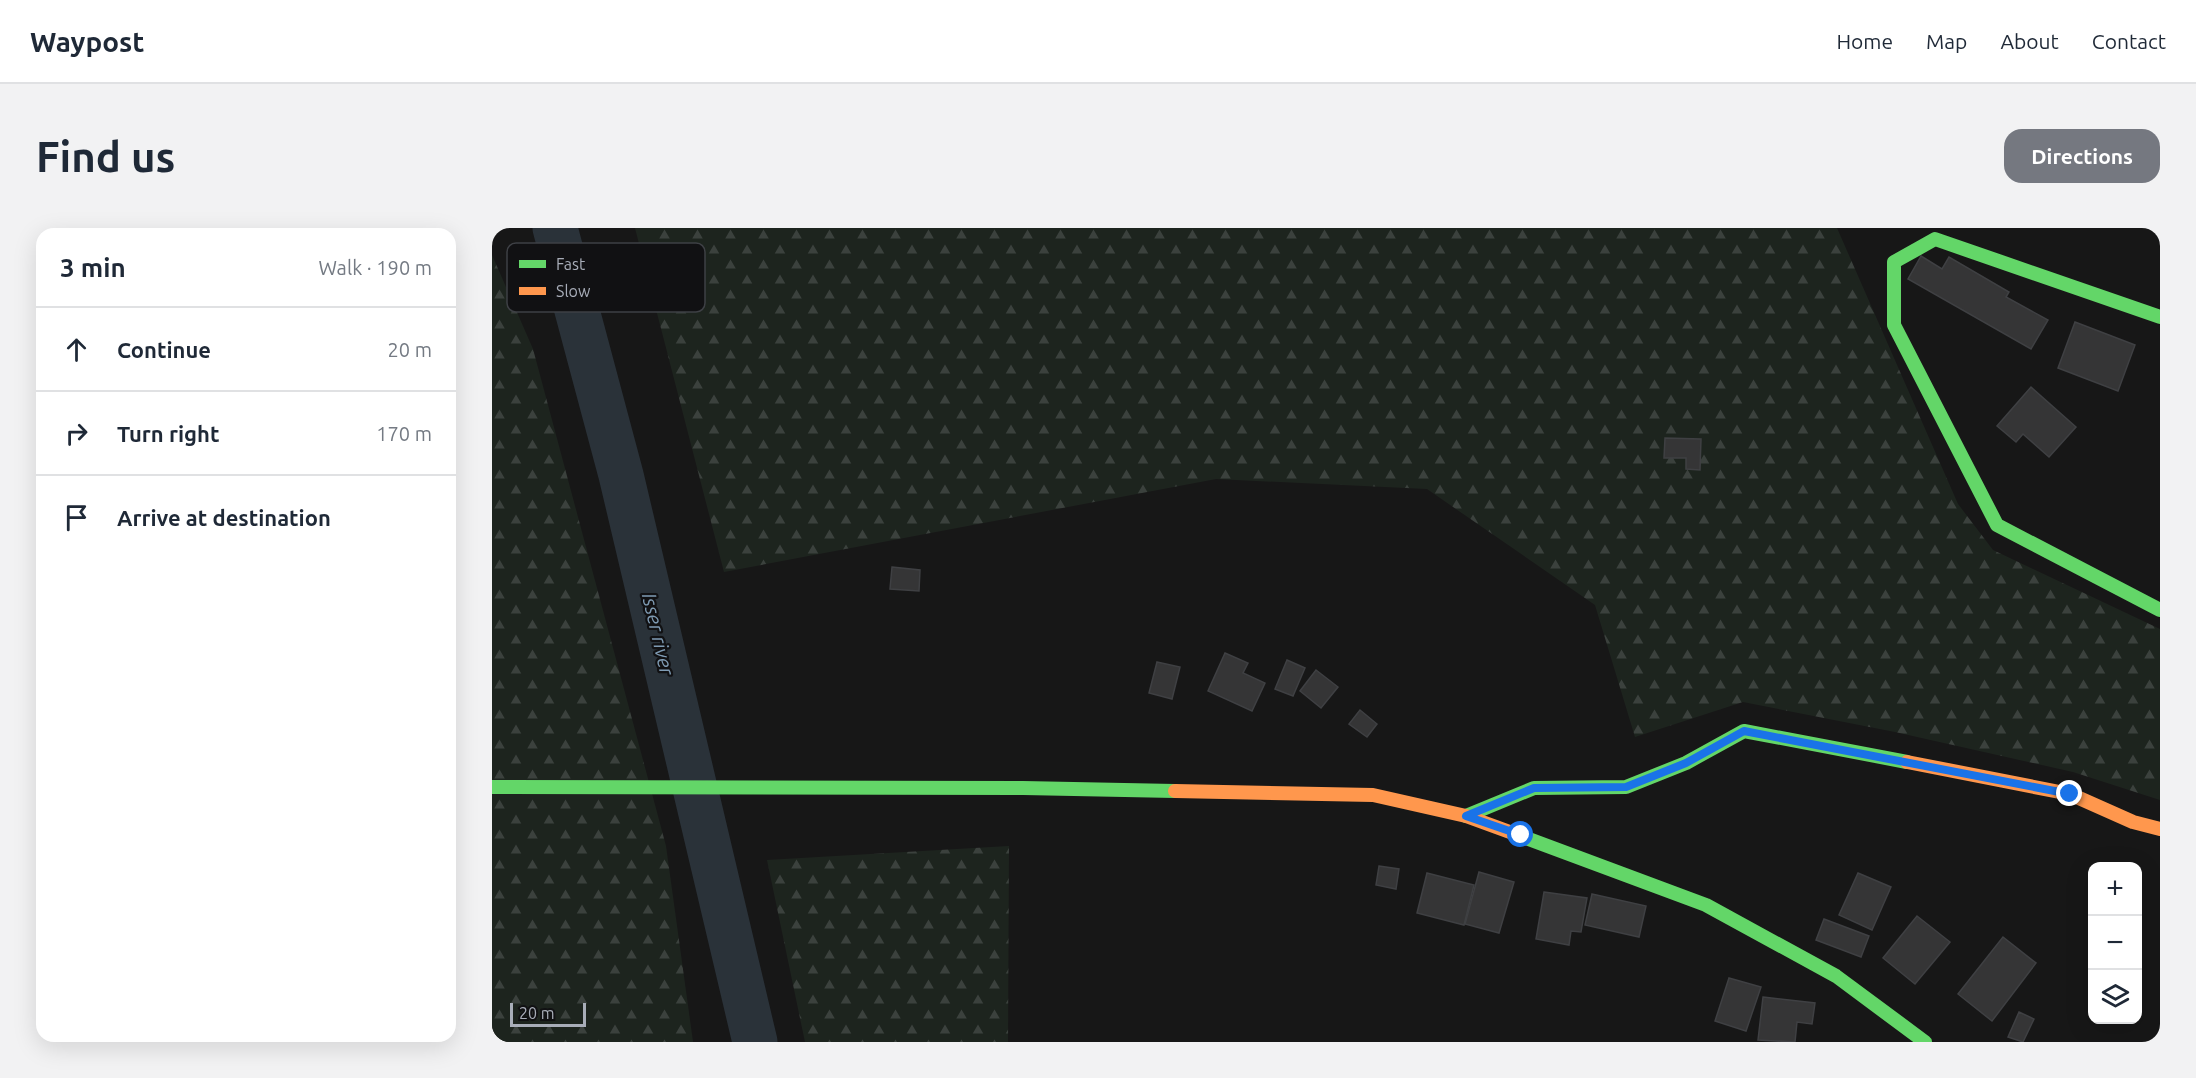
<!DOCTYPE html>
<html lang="en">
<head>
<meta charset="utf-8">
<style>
	body { margin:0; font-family:Ubuntu,sans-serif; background:#f2f2f3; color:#1f2937 }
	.controls { position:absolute; right:18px; bottom:18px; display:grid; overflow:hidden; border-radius:12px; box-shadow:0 6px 24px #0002 }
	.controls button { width:54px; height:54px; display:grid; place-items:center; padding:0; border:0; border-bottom:2px solid #e0e1e3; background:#fff; color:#1f2937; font:30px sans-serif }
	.scale { position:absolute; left:18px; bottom:15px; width:76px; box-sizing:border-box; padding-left:6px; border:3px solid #a8adb8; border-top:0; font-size:16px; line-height:21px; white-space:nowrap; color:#a8adb8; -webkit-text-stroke:4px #111113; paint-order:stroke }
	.stop { position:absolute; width:18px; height:18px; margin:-14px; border:4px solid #1a73e8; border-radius:50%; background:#fff }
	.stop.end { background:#1a73e8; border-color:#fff; box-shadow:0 2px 6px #0008 }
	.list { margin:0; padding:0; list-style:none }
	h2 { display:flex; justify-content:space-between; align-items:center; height:78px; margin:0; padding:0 24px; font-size:26px }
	h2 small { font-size:20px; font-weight:400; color:#747a83 }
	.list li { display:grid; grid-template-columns:39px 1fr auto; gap:18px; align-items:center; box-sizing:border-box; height:84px; padding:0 24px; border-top:2px solid #e0e1e3 }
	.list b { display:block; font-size:22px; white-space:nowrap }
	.list em { font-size:20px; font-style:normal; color:#747a83 }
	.icon { flex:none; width:33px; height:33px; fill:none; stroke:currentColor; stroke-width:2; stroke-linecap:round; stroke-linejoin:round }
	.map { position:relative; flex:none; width:1668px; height:814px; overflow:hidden; border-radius:18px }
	header { display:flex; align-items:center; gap:36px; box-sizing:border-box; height:84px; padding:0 30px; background:#fff; border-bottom:2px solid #e0e1e3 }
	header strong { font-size:28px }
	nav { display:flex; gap:33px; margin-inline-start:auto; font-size:21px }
	.intro { display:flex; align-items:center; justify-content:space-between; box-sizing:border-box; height:144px; padding:0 36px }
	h1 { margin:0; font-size:42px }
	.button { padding:15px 27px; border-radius:18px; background:#757880; color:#fff; font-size:21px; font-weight:700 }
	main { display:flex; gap:36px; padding:0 36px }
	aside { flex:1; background:#fff; border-radius:18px; box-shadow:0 6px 24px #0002 }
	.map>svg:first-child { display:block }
</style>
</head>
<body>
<header>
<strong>Waypost</strong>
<nav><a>Home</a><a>Map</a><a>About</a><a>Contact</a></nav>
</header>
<div class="intro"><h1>Find us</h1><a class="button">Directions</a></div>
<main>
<aside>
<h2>3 min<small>Walk · 190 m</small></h2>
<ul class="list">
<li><svg class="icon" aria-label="ahead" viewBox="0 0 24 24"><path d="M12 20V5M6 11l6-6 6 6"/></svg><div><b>Continue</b></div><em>20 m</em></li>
<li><svg class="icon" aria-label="right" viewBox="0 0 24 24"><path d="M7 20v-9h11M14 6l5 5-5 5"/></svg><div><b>Turn right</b></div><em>170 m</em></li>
<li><svg class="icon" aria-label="arrive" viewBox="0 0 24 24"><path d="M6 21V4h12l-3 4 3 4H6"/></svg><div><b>Arrive at destination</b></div></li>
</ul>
</aside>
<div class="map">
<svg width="1668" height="814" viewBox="0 0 1668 814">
	<defs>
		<pattern id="forest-firs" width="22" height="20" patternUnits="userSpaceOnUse" patternTransform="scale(1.5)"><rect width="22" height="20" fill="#1d241e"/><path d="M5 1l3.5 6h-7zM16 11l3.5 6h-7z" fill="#3b413d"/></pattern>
	</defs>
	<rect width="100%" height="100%" fill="#171717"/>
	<g fill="url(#forest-firs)">
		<path d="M143,0H1345L1466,276L1501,322L1668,401V572L1581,544L1403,504L1251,474L1143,509L1103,377L935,261L724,251L232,344Z"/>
		<path d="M0,27L41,121L174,618L201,814H0Z"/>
		<path d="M517,618L516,814H313L275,632Z"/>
	</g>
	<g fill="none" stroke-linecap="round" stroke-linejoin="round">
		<path stroke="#2a3239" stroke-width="45" d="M63,0L129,247L263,814"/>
	</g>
	<g fill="#353536" stroke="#3f4043" stroke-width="1.5">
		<path d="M1429,28L1450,41L1457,29L1517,64L1514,69L1556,92L1539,121L1416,51Z"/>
		<path d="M1583,94L1643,117L1626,163L1566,140Z"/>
		<path d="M1539,159L1584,199L1557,229L1531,206L1524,214L1505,198Z"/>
		<path d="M1173,210L1209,211L1208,242L1194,241V230H1172Z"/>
		<path d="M400,339L428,342L427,363L398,361Z"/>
		<path d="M733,425L756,435L751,445L773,455L760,483L716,463Z"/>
		<path d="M795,432L813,440L801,468L783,461Z"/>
		<path d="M665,434L688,439L680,471L657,465Z"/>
		<path d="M824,442L846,459L829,480L808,463Z"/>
		<path d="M868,482L885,496L875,509L857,496Z"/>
		<path d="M887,638L907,641L904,661L884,657Z"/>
		<path d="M987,644L1022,654L1007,705L973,696Z"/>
		<path d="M935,645L982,657L972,697L925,685Z"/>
		<path d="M1366,645L1399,659L1380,702L1347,687Z"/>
		<path d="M1052,664L1095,670L1089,704L1079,703L1077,717L1044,711Z"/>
		<path d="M1100,666L1154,678L1147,709L1093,697Z"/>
		<path d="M1425,688L1458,714L1423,756L1391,730Z"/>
		<path d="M1332,691L1377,708L1369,729L1324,712Z"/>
		<path d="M1511,709L1544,735L1500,793L1466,766Z"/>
		<path d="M1237,750L1269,759L1254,803L1223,793Z"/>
		<path d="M1271,769L1323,775L1320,796L1305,794L1303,814L1266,812Z"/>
		<path d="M1527,784L1542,791L1531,814L1516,809Z"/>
	</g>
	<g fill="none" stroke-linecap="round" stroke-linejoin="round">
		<g stroke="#63d668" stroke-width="14">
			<path d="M1668,89L1443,11L1402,34V97L1505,297L1668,382"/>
			<path d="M0,559L531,560L683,563"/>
			<path d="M974,588L1042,560L1134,559L1194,535L1252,503L1415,534"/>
			<path d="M1026,607L1214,677L1344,748L1433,814"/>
		</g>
		<g stroke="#ff974d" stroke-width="14">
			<path d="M1415,534L1578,566L1641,594L1668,601"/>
			<path d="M683,563L881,567L974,588L1026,607"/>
		</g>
	</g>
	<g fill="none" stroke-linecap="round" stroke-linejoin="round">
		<path stroke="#1a73e8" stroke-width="8" d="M1029,607L974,588L1042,560L1134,559L1194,535L1252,503L1578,566"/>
	</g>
	<g text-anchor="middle" stroke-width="4.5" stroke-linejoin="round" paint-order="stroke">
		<g font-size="20" font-style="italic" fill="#7f9bb3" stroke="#111113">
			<text transform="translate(166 406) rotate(77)" y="7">Isser river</text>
		</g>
	</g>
	<rect x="15" y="15" width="198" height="69" rx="9" fill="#111113" stroke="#3e4045" stroke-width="1.5"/>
	<rect x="27" y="32" width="27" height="8" fill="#63d668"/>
	<rect x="27" y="59" width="27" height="8" fill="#ff974d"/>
	<g font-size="16" fill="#a8adb8">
		<text x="64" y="42">Fast</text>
		<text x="64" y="69">Slow</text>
	</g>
</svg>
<div class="controls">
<button>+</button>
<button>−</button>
<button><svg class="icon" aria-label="layers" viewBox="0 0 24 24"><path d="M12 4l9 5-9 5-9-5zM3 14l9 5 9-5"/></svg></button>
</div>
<div class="scale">20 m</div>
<div class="stop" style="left:1029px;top:607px"></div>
<div class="stop end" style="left:1578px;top:566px"></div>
</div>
</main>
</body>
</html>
